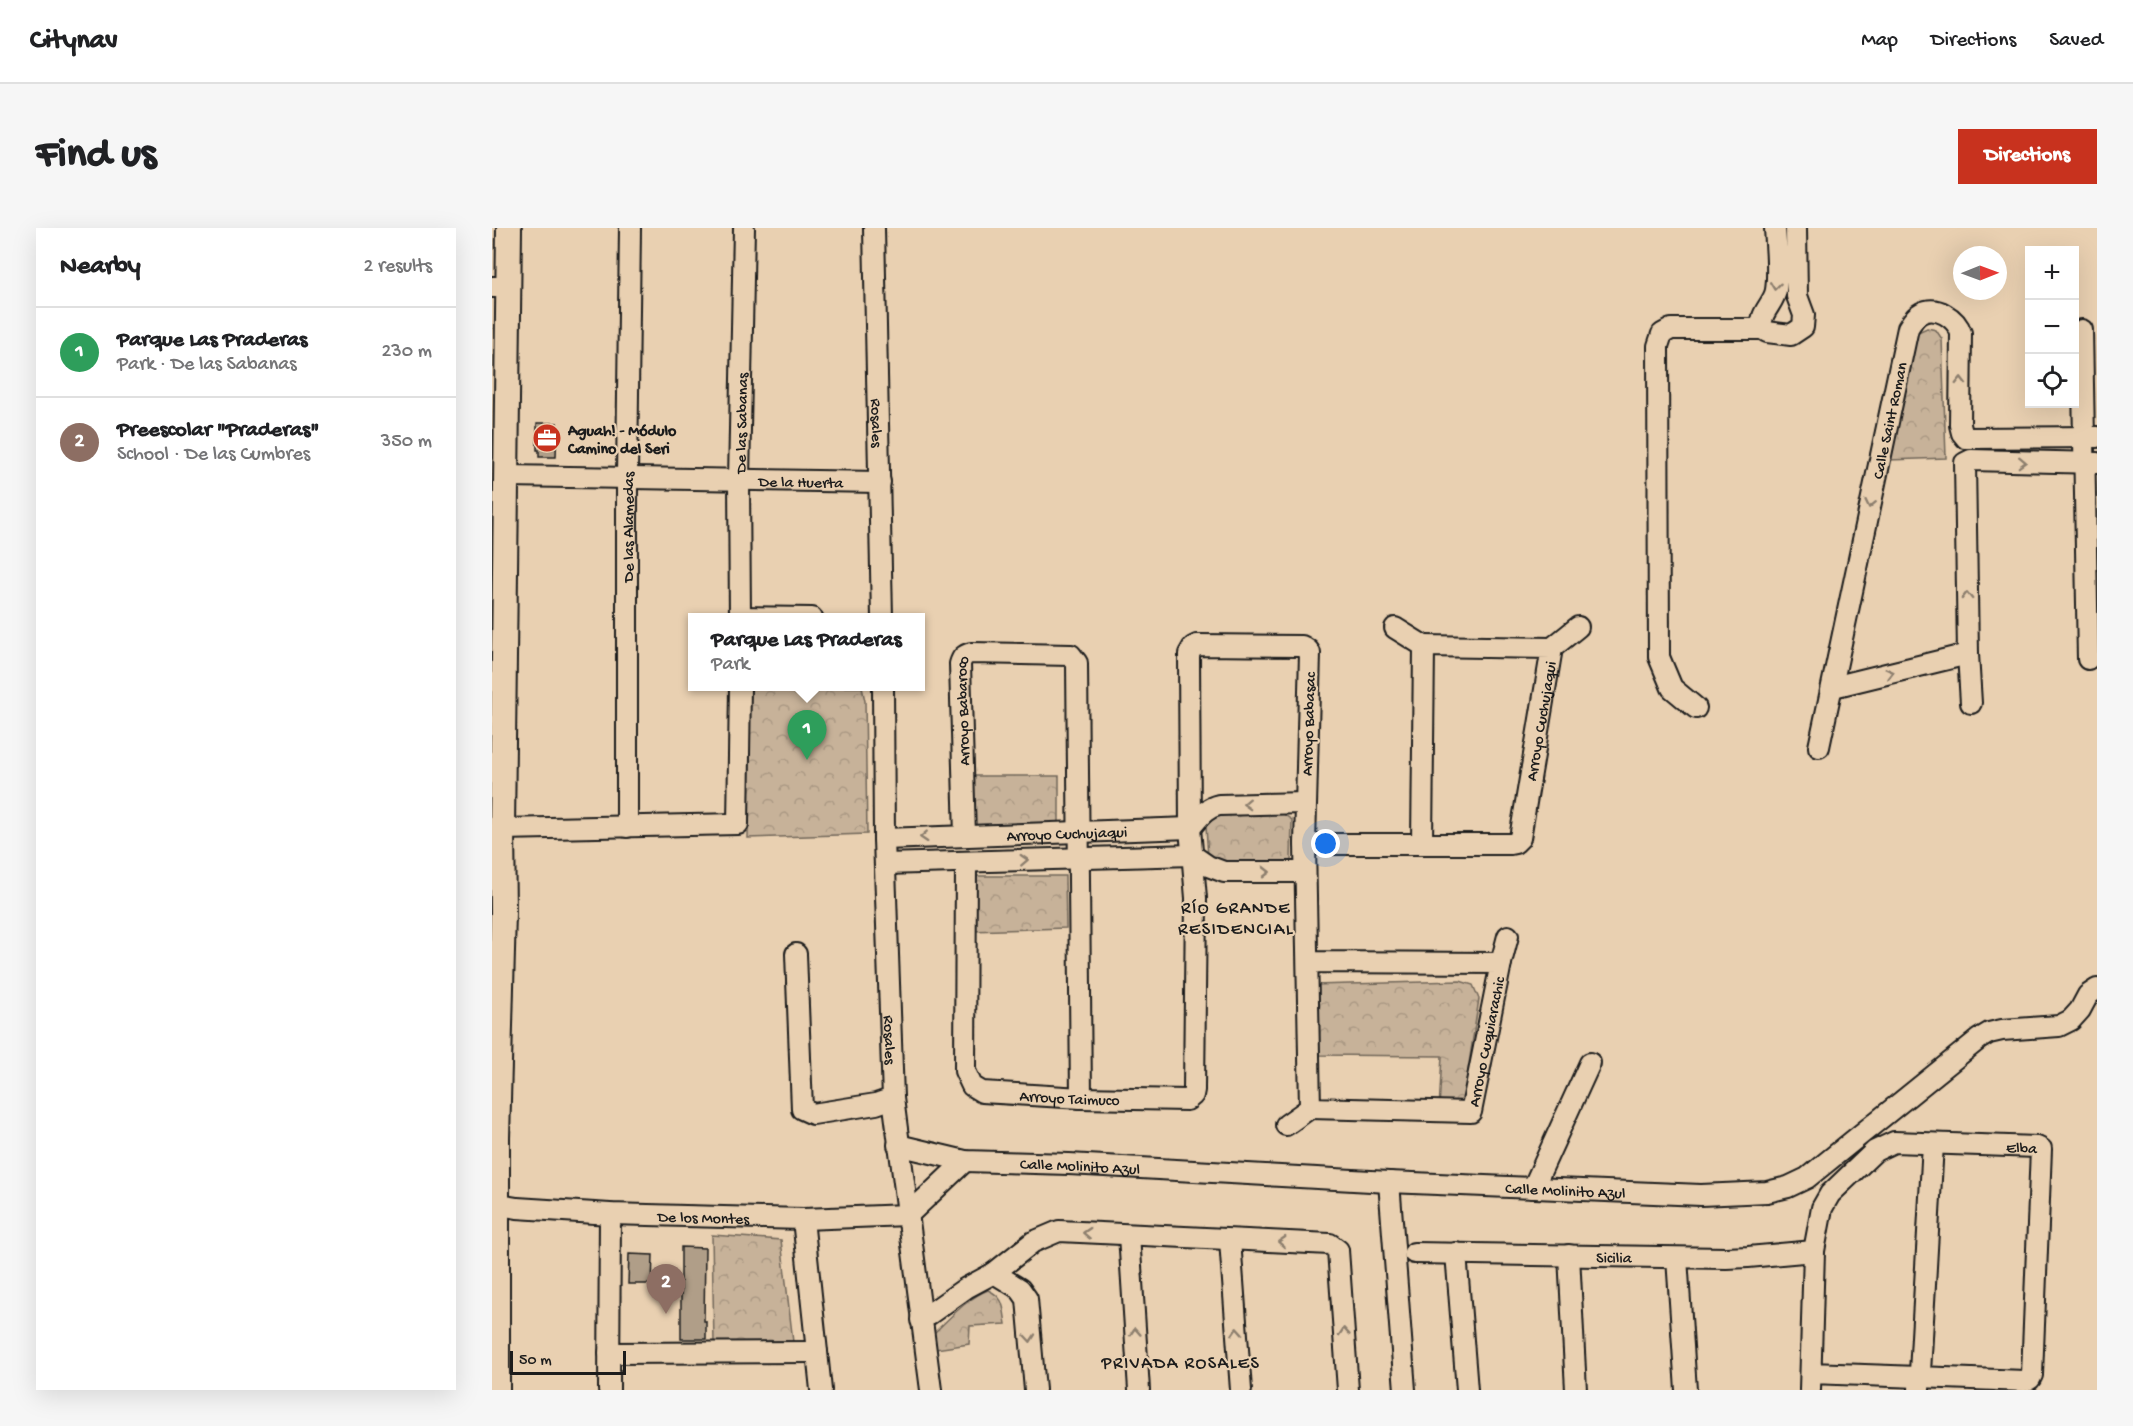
<!DOCTYPE html>
<html lang="en">
<head>
<meta charset="utf-8">
<style>
	body { margin:0; font-family:"Gochi Hand",sans-serif; background:#f6f6f6; color:#202124 }
	.controls { position:absolute; right:18px; top:18px; display:grid; overflow:hidden; border-radius:0px; box-shadow:0 6px 24px #0002 }
	.controls button { width:54px; height:54px; display:grid; place-items:center; padding:0; border:0; border-bottom:2px solid #e0e0e0; background:#fff; color:#202124; font:30px sans-serif }
	.compass { position:absolute; left:1461px; top:18px; width:54px; height:54px; border-radius:50%; background:#fff; box-shadow:0 6px 24px #0002; rotate:89deg }
	.scale { position:absolute; left:18px; bottom:15px; width:116px; box-sizing:border-box; padding-left:6px; border:3px solid #1c1c1c; border-top:0; font-size:16px; line-height:21px; white-space:nowrap; color:#1c1c1c; -webkit-text-stroke:4px #e9d0b1; paint-order:stroke }
	.you { position:absolute; left:834px; top:616px; width:21px; height:21px; margin:-15px; border:4px solid #fff; border-radius:50%; background:#1a73e8; box-shadow:0 0 0 9px #1a73e833 }
	.badge { display:grid; place-items:center; width:39px; height:39px; border-radius:50%; background:#c8321e; color:#fff; font-size:20px; font-weight:700 }
	.pin { position:absolute; translate:-50% -50px; filter:drop-shadow(0 2px 3px #0008) }
	.pin::after { content:''; position:absolute; top:32px; width:21px; height:18px; background:inherit; clip-path:polygon(0 0,100% 0,50% 100%) }
	.popup { position:absolute; left:196px; top:385px; width:237px; height:78px; box-sizing:border-box; display:grid; place-content:center; border-radius:0px; background:#fff; filter:drop-shadow(0 2px 4px #0005); font-size:20px; white-space:nowrap; color:#757577 }
	.popup b { font-size:22px; color:#202124 }
	.popup::after { content:''; position:absolute; left:50%; top:100%; margin-left:-12px; border:12px solid transparent; border-top-color:#fff }
	.list { margin:0; padding:0; list-style:none }
	h2 { display:flex; justify-content:space-between; align-items:center; height:78px; margin:0; padding:0 24px; font-size:26px }
	h2 small { font-size:20px; font-weight:400; color:#757577 }
	.list li { display:grid; grid-template-columns:39px 1fr auto; gap:18px; align-items:center; box-sizing:border-box; height:90px; padding:0 24px; border-top:2px solid #e0e0e0 }
	.list b { display:block; font-size:22px; white-space:nowrap }
	.list p { margin:0; font-size:20px; white-space:nowrap; color:#757577 }
	.list em { font-size:20px; font-style:normal; color:#757577 }
	.icon { flex:none; width:33px; height:33px; fill:none; stroke:currentColor; stroke-width:2; stroke-linecap:round; stroke-linejoin:round }
	.map { position:relative; flex:none; width:1605px; height:1162px; overflow:hidden; border-radius:0px }
	header { display:flex; align-items:center; gap:36px; box-sizing:border-box; height:84px; padding:0 30px; background:#fff; border-bottom:2px solid #e0e0e0 }
	header strong { font-size:28px }
	nav { display:flex; gap:33px; margin-inline-start:auto; font-size:21px }
	.intro { display:flex; align-items:center; justify-content:space-between; box-sizing:border-box; height:144px; padding:0 36px }
	h1 { margin:0; font-size:42px }
	.button { padding:15px 27px; border-radius:0px; background:#c8321e; color:#fff; font-size:21px; font-weight:700 }
	main { display:flex; gap:36px; padding:0 36px }
	aside { flex:1; background:#fff; border-radius:0px; box-shadow:0 6px 24px #0002 }
	.map>svg:first-child { display:block }
</style>
</head>
<body>
<header>
<strong>Citynav</strong>
<nav><a>Map</a><a>Directions</a><a>Saved</a></nav>
</header>
<div class="intro"><h1>Find us</h1><a class="button">Directions</a></div>
<main>
<aside>
<h2>Nearby<small>2 results</small></h2>
<ul class="list">
<li><span class="badge" style="background:#2e9e5b">1</span><div><b>Parque Las Praderas</b><p>Park · De las Sabanas</p></div><em>230 m</em></li>
<li><span class="badge" style="background:#8d6e63">2</span><div><b>Preescolar &quot;Praderas&quot;</b><p>School · De las Cumbres</p></div><em>350 m</em></li>
</ul>
</aside>
<div class="map">
<svg width="1605" height="1162" viewBox="0 0 1605 1162">
	<defs>
		<pattern id="forest-crowns" width="20" height="18" patternUnits="userSpaceOnUse" patternTransform="scale(1.5)"><rect width="20" height="18" fill="#c7b299"/><path d="M2 6a3 3 0 1 1 6 0M12 15a3 3 0 1 1 6 0" fill="none" stroke="#aa9883"/></pattern>
	</defs>
	<rect width="100%" height="100%" fill="#e9d0b1"/>
	<filter id="ink" filterUnits="userSpaceOnUse"><feTurbulence type="fractalNoise" baseFrequency=".0167" numOctaves="2"/><feDisplacementMap in="SourceGraphic" scale="12" xChannelSelector="R" yChannelSelector="G"/><feConvolveMatrix kernelMatrix="1 2 1 2 8 2 1 2 1" color-interpolation-filters="sRGB"/></filter>
	<g filter="url(#ink)">
		<g fill="url(#forest-crowns)" stroke="#72675a" stroke-width="1.5">
			<path d="M1435,100L1444,102L1450,111L1454,230L1397,232L1426,104Z"/>
			<path d="M258,459H370L373,473L375,606L256,610Z"/>
			<path d="M476,548H567V601L478,603Z"/>
			<path d="M788,584L800,592L799,633L789,639L727,641L716,630L714,598L725,586Z"/>
			<path d="M485,648H573L574,700L479,703L478,654Z"/>
			<path d="M968,753L981,757L987,771L970,880L947,881L950,828L824,827L822,757Z"/>
			<path d="M220,1007L289,1012L301,1114L222,1115Z"/>
			<path d="M496,1062C513,1070 511,1079 514,1096L478,1098L477,1116L444,1121L442,1105C457,1091 475,1070 496,1062Z"/>
		</g>
		<g fill="#b09e88" stroke="#1c1c1c" stroke-width="1.5">
			<path d="M45,195H65L64,229H47V222H45Z"/>
			<path d="M189,1019L213,1020L212,1093H214V1111H189Z"/>
			<path d="M137,1026L161,1027L160,1056H136Z"/>
		</g>
		<g fill="none" stroke-linecap="round" stroke-linejoin="round">
			<g stroke="#1c1c1c" stroke-width="24">
				<g id="minor">
					<path id="s1" d="M382,0L390,390"/>
					<path d="M1283,0C1284,20 1287,42 1284,62C1282,76 1267,84 1270,101L1275,104L1299,107L1311,99L1312,87L1305,68L1304,0"/>
					<path d="M0,59H16"/>
					<path d="M1590,102L1596,431"/>
					<path id="s2" d="M15,248L388,254"/>
					<path d="M248,389L320,390"/>
					<path id="s3" d="M248,390L247,252L252,0"/>
					<path d="M903,400L932,418"/>
					<path d="M1060,420L1086,399"/>
					<path id="s4" d="M391,458L392,611L401,870L439,1162"/>
					<path d="M1341,459L1476,426"/>
					<path d="M1479,475L1476,426L1473,235L1479,232L1605,235"/>
					<path d="M1204,480L1180,460L1167,429L1166,118L1170,106L1179,101H1270"/>
					<path id="s5" d="M1327,519L1416,100C1419,95 1423,88 1429,85C1445,77 1464,90 1469,105L1468,197L1470,205L1474,210L1605,209"/>
					<path id="s6" d="M135,599V249L138,0"/>
					<path d="M10,601L246,596L248,458"/>
					<path id="s7" d="M473,608L468,436C470,429 472,427 479,425L579,427L585,435L589,870"/>
					<path id="s8" d="M392,611L698,600C707,590 713,580 727,577L813,575"/>
					<path id="s9" d="M813,616H1018L1023,615L1028,610L1060,420L932,418L930,616"/>
					<path id="s10" d="M474,635L473,843L480,858L490,864L589,870L695,872L701,867L702,862L704,670L698,600L697,426L701,419L705,417L810,418L816,422L818,425L813,616L818,880L979,884L1009,735L816,734"/>
					<path d="M393,636L700,627L716,638L732,644H813"/>
					<path d="M304,726L310,881L321,886L384,876L401,870"/>
					<path d="M1009,735L1016,708"/>
					<path d="M794,897L818,880"/>
					<path id="s11" d="M406,917L473,933L577,936L897,954L1209,967L1275,964L1296,959L1315,950L1487,811L1497,805L1510,802L1567,798L1579,792L1588,782L1596,767L1605,761"/>
					<path d="M897,954L913,1162"/>
					<path d="M1041,960L1098,835"/>
					<path id="s12" d="M0,976L25,980L118,986L311,991L416,987L473,933"/>
					<path d="M311,991L329,1162"/>
					<path d="M637,1007L647,1162"/>
					<path d="M738,1012L749,1162"/>
					<path id="s13" d="M922,1025L1234,1030L1256,1029L1322,1023"/>
					<path d="M964,1025L975,1162"/>
					<path d="M1077,1027L1084,1162"/>
					<path d="M1185,1030L1194,1162"/>
					<path d="M502,1045L528,1061L535,1071L543,1162"/>
					<path d="M429,1092L474,1060L502,1045L541,1014L567,1003L838,1016L846,1022L856,1162"/>
					<path d="M117,1125L325,1124"/>
					<path d="M117,1162L118,986"/>
					<path id="s14" d="M1318,1162L1322,1023L1330,980L1338,966L1383,923L1402,914L1545,919L1549,921L1540,1147L1538,1151L1533,1153L1319,1145"/>
					<path d="M1427,1162L1441,916"/>
				</g>
			</g>
			<g stroke="#1c1c1c" stroke-width="28">
				<path id="major" d="M5,1162V910L11,685L10,601L17,0"/>
			</g>
			<use href="#minor" stroke="#e9d0b1" stroke-width="20"/>
			<use href="#major" stroke="#e9d0b1" stroke-width="24"/>
		</g>
		<defs><path id="oneway-chevron" d="M-2-3.5L2.5 0L-2 3.5" fill="none" stroke-width="1.6" stroke-linecap="round" stroke-linejoin="round" transform="scale(1.5)"/></defs>
		<g stroke="#8d7f6e">
			<use href="#oneway-chevron" transform="translate(1283 58) rotate(97)"/>
			<use href="#oneway-chevron" transform="translate(1469 153) rotate(-89)"/>
			<use href="#oneway-chevron" transform="translate(1530 234) rotate(2)"/>
			<use href="#oneway-chevron" transform="translate(1378 276) rotate(102)"/>
			<use href="#oneway-chevron" transform="translate(1475 368) rotate(-91)"/>
			<use href="#oneway-chevron" transform="translate(1398 445) rotate(-14)"/>
			<use href="#oneway-chevron" transform="translate(755 576) rotate(178)"/>
			<use href="#oneway-chevron" transform="translate(432 609) rotate(177)"/>
			<use href="#oneway-chevron" transform="translate(532 632) rotate(-3)"/>
			<use href="#oneway-chevron" transform="translate(774 644)"/>
			<use href="#oneway-chevron" transform="translate(595 1005) rotate(-177)"/>
			<use href="#oneway-chevron" transform="translate(790 1014) rotate(-177)"/>
			<use href="#oneway-chevron" transform="translate(643 1104) rotate(-94)"/>
			<use href="#oneway-chevron" transform="translate(745 1104) rotate(-94)"/>
			<use href="#oneway-chevron" transform="translate(852 1104) rotate(-94)"/>
			<use href="#oneway-chevron" transform="translate(538 1110) rotate(85)"/>
		</g>
	</g>
	<defs>
		<g id="office-disc" transform="scale(1.5)"><circle r="9.5" fill="#c8321e" stroke="#e9d0b1"/><path d="M-6-3h4V-5.5h4V-3h4V5H-6ZM-1-4.5V-3h2v-1.5ZM-6 0V1H6V0Z" fill="#fff"/></g>
	</defs>
	<g fill-rule="evenodd">
		<use href="#office-disc" x="55" y="210"/>
	</g>
	<g text-anchor="middle" stroke-width="4.5" stroke-linejoin="round" paint-order="stroke">
		<g font-size="16" fill="#1c1c1c" stroke="#e9d0b1">
			<text dy="6" stroke="none"><textPath href="#s5" startOffset="334">Calle Saint Roman</textPath></text>
			<text dy="6" stroke="none"><textPath href="#s3" startOffset="195">De las Sabanas</textPath></text>
			<text dy="6" stroke="none"><textPath href="#s1" startOffset="195">Rosales</textPath></text>
			<text dy="6" stroke="none"><textPath href="#s2" startOffset="294">De la Huerta</textPath></text>
			<text dy="6" stroke="none"><textPath href="#s6" startOffset="300">De las Alamedas</textPath></text>
			<text dy="6" stroke="none"><textPath href="#s7" startOffset="126">Arroyo Babaroco</textPath></text>
			<text dy="6" stroke="none"><textPath href="#s9" startOffset="336">Arroyo Cuchujaqui</textPath></text>
			<text transform="translate(815 496) rotate(-88)" y="6">Arroyo Babasac</text>
			<text dy="6" stroke="none"><textPath href="#s8" startOffset="183">Arroyo Cuchujaqui</textPath></text>
			<text dy="6" stroke="none"><textPath href="#s4" startOffset="354">Rosales</textPath></text>
			<text dy="6" stroke="none"><textPath href="#s10" startOffset="1707">Arroyo Cuquiarachic</textPath></text>
			<text dy="6" stroke="none"><textPath href="#s10" startOffset="324">Arroyo Taimuco</textPath></text>
			<text dy="6" stroke="none"><textPath href="#s14" startOffset="410">Elba</textPath></text>
			<text dy="6" stroke="none"><textPath href="#s11" startOffset="184">Calle Molinito Azul</textPath></text>
			<text dy="6" stroke="none"><textPath href="#s11" startOffset="670">Calle Molinito Azul</textPath></text>
			<text dy="6" stroke="none"><textPath href="#s12" startOffset="212">De los Montes</textPath></text>
			<text dy="6" stroke="none"><textPath href="#s13" startOffset="200">Sicilia</textPath></text>
		</g>
		<g font-size="16" font-weight="bold" fill="#1c1c1c" stroke="#e9d0b1" text-anchor="start">
			<text x="76" y="207">Aguah! - Módulo<tspan x="76" dy="18">Camino del Seri</tspan></text>
		</g>
		<g font-size="18" letter-spacing="1.5" fill="#1c1c1c" stroke="#e9d0b1">
			<text x="744" y="685">RÍO GRANDE<tspan x="744" dy="21">RESIDENCIAL</tspan></text>
			<text x="689" y="1140">PRIVADA ROSALES</text>
		</g>
	</g>
</svg>
<div class="controls">
<button>+</button>
<button>−</button>
<button><svg class="icon" aria-label="locate" viewBox="0 0 24 24"><circle cx="12" cy="12" r="6"/><path d="M12 2v4M12 18v4M2 12h4M18 12h4"/></svg></button>
</div>
<svg class="compass" viewBox="-18 -18 36 36"><path d="M0-13l5 13h-10z" fill="#e53935"/><path d="M0 13l5-13h-10z" fill="#757577"/></svg>
<div class="scale">50 m</div>
<div class="you"></div>
<div class="pin badge" style="left:315px;top:532px;background:#2e9e5b">1</div>
<div class="popup"><b>Parque Las Praderas</b>Park</div>
<div class="pin badge" style="left:174px;top:1086px;background:#8d6e63">2</div>
</div>
</main>
</body>
</html>
